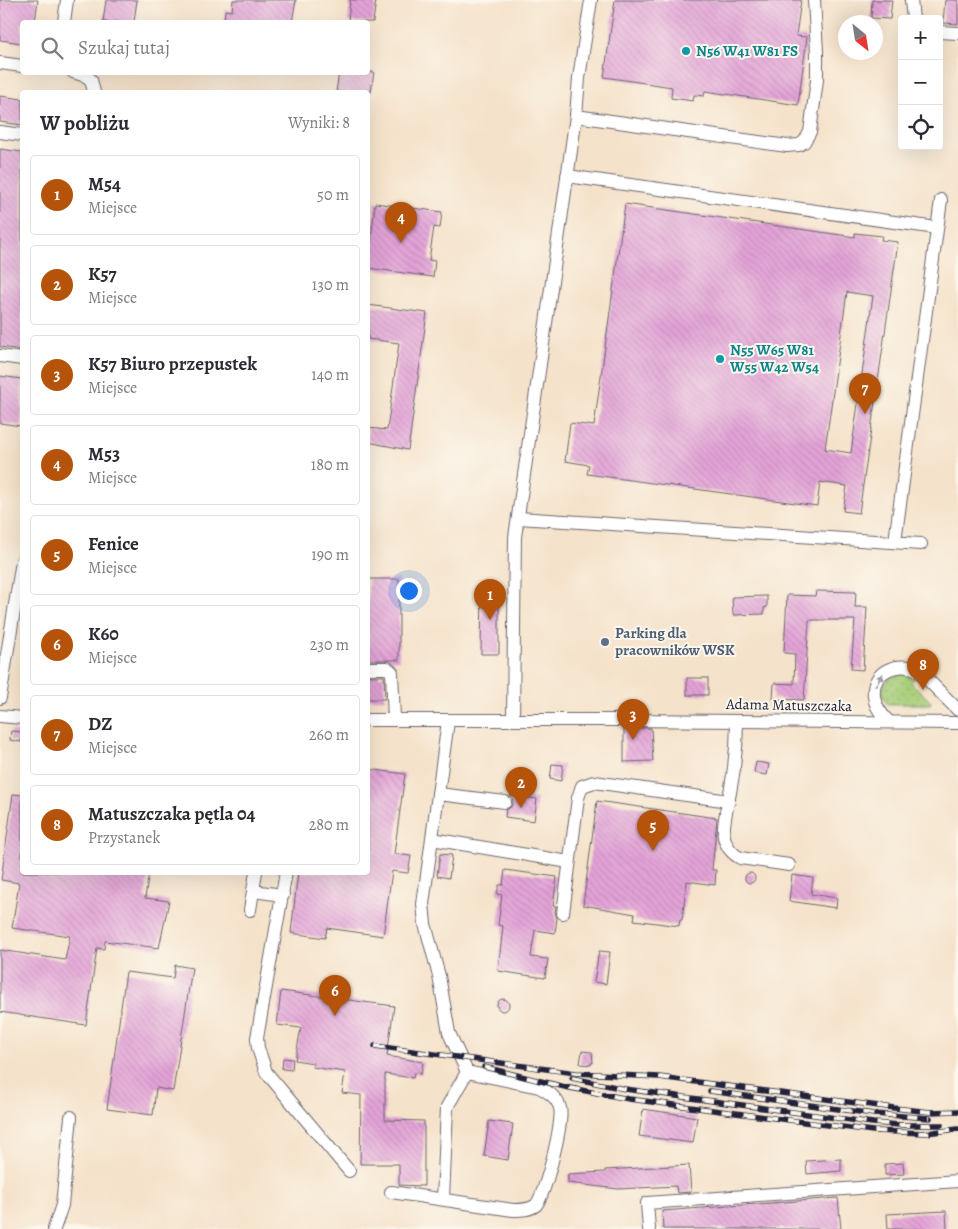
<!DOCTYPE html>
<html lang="pl">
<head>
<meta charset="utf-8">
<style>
	body { margin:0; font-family:Alegreya,serif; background:#f2f2f3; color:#2b2b33 }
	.controls { position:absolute; right:15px; top:15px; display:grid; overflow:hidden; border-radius:5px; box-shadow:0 5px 20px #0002 }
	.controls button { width:45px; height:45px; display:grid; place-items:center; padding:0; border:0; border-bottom:1px solid #e1e1e2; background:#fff; color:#2b2b33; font:25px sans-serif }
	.compass { position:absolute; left:838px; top:15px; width:45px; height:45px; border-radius:50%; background:#fff; box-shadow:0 5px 20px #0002; rotate:150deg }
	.you { position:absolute; left:408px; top:590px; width:18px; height:18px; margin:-12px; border:4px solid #fff; border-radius:50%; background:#1a73e8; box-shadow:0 0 0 8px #1a73e833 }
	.badge { display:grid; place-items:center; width:32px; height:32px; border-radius:50%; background:#b45309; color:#fff; font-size:16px; font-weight:700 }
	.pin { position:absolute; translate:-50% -41px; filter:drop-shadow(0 1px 2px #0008) }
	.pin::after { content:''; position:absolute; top:26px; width:18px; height:15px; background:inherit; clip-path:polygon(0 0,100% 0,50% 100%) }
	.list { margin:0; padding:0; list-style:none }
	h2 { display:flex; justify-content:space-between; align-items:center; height:65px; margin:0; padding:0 20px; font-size:21px }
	h2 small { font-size:16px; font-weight:400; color:#7c7c81 }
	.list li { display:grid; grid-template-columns:32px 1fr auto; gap:15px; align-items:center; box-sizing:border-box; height:80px; margin:0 10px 10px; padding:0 10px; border:1px solid #e1e1e2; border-radius:5px }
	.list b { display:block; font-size:19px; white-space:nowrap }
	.list p { margin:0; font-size:16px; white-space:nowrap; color:#7c7c81 }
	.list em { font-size:16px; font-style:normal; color:#7c7c81 }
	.icon { flex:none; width:28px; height:28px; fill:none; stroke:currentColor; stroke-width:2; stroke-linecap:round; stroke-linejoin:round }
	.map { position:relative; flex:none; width:958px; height:1229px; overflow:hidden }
	.search { position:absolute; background:#fff; box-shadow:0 5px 20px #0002; left:20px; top:20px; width:350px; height:55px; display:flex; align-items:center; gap:12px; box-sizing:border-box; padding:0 18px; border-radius:5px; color:#7c7c81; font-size:19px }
	.panel { position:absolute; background:#fff; box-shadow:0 5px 20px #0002; left:20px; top:90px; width:350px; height:785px; border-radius:5px }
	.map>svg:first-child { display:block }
</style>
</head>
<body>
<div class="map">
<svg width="958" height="1229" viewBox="0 0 958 1229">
	<defs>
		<pattern id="grass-dots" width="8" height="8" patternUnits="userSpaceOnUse" patternTransform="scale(1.25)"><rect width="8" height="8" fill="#a6cd78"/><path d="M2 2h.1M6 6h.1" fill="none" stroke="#8fb069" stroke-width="1.8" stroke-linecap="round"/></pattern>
		<pattern id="building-back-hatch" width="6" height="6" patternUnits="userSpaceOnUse" patternTransform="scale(1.25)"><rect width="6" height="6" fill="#e3a3d7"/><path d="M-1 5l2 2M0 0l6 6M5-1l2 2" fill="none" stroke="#c28cb9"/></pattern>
	</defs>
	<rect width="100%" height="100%" fill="#fbf7ec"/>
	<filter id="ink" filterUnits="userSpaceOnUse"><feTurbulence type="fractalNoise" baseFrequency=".02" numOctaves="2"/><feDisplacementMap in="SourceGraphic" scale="10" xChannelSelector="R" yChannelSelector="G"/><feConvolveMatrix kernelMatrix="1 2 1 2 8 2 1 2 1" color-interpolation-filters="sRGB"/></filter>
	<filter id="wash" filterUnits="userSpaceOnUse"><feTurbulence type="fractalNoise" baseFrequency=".0096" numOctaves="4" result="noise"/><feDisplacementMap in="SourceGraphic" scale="20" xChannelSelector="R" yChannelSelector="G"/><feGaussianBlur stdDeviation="1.12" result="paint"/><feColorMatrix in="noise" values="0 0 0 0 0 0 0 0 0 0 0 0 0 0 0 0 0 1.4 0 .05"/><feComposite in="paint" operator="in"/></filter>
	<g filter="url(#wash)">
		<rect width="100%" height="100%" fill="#f5e2ca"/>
		<path fill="url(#grass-dots)" stroke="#64785a" d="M900,674L906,675L914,679L911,682L931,702L930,704H887C877,690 885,678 900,674Z"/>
		<g id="blocks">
			<g fill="url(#building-back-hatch)" fill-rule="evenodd">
				<path d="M0,0H38L35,22H22V43L0,40Z"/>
				<path d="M106,0H137L134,22H103Z"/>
				<path d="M233,0H296L292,22H224L225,10L232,11Z"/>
				<path d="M350,0H376L373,22H348Z"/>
				<path d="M615,0H801L796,36L807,37L798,105L705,91L704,96L694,95L693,101L671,98L672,87L604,77Z"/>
				<path d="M872,0H892L890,19L871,18Z"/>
				<path d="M945,0H958V24L943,23Z"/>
				<path d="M339,72H374L371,92H336Z"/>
				<path d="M0,96L22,99V125L0,122Z"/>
				<path d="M0,149L22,152V350L0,347Z"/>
				<path d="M375,203L442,212L440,228L434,227L429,260L435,261L433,277L368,268Z"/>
				<path d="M625,204L855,237V233L882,236L881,240L898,242L859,513L843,511L847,486L820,482L817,506L587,474L589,465L565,461L570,423L594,426ZM847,292L873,296L851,453L825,449Z"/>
				<path d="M368,305L427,313L408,450L368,442V428L387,430L399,343L368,339Z"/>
				<path d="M0,376L22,379V414L21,426L0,423Z"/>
				<rect x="368" y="579" width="31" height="81"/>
				<path d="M482,586H499V654H481Z"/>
				<path d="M816,591L856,592L855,607H867L863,670L851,669L855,620H809L804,700L773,699L774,683L794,684L795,654L784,653L787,595L815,596Z"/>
				<path d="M767,596V607L764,608V614L733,615L732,597Z"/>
				<path d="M368,676H384L385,699H368Z"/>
				<rect x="687" y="678" width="21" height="17"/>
				<path d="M624,728H651L653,761L624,762Z"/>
				<path d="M11,731L22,732L21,742L10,740Z"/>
				<path d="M756,762L769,764L767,775L754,773Z"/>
				<path d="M552,764L563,765L561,781L550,779Z"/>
				<path d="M368,769L405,774L394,854L411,856L408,873L392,871L383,936L327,928L325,938L291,933L298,872H368Z"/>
				<path d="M13,794L22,795V872H149L145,898L169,901L159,948L105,941L104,949L97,948L86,1025L0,1012V950L65,960L70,936L12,928L19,883L1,880Z"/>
				<path d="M510,795L537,799L534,821L505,817L506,810L511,807L513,803V799Z"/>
				<path d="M597,801L717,818L712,870H716L715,885L687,881L682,920H680L679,926L634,920L635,914L583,905Z"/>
				<path d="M440,854L452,855L449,878L437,876Z"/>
				<path d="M505,870L557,877L553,906H556L555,912L557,918L555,933L535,930L531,957L548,959L545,978L498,971L503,926L498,925L502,895L497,894L499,885H503Z"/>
				<circle cx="750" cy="878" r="5"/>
				<path d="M792,875L813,878L811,894L837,898L836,908L789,901Z"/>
				<path d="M599,951L610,952L606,984L594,982Z"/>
				<path d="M175,965L192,968L173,1091L156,1088L153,1115L107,1109L126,972L173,978Z"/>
				<path d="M281,991L394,1006L387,1056L423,1062L421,1074L414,1073L413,1078L385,1074V1120L424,1121V1186L399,1185V1164H360L361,1095L342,1093L345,1072L312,1067L313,1063L295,1060L301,1028L277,1025Z"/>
				<circle cx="503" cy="1005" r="6"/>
				<path d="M582,1051L592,1052L593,1063H591V1065L580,1064Z"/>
				<path d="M283,1058L293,1059L292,1070L282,1069Z"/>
				<path d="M643,1109L697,1117L693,1143L639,1136Z"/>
				<path d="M489,1121L513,1124L508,1160L484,1156Z"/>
				<path d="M841,1159V1171L807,1174L806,1161Z"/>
				<path d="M903,1163L904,1174L885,1175V1164Z"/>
				<path d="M689,1165L691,1192L677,1193L676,1186L618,1189L568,1183V1174L605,1172V1170Z"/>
				<path d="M838,1198L841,1229H663L662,1211Z"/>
				<path d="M946,1211L947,1229H888L887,1214Z"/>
			</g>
		</g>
	</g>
	<g filter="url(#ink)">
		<use href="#blocks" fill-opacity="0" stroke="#6c656d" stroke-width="1"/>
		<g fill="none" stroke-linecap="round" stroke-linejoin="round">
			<g stroke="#6c656d" stroke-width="14">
				<g id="minor">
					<path d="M911,0L913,19"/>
					<path d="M64,22L67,0"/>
					<path d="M939,32L958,33"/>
					<path d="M0,63L22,66"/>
					<path d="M73,72L86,76L91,80L94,92"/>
					<path d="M576,116L579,78L591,0"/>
					<path d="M0,132L22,135"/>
					<path d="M567,176L937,228"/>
					<path d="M0,356L22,359"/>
					<path d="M518,518L921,544"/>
					<path d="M895,541L941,200"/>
					<path d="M368,668H387L392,672L394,720"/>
					<path d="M0,698L22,561"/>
					<path d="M0,716L22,718"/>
					<path d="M368,720H621L958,723"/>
					<path d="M513,720L515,537L576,116L787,146L799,145L804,142L810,132L817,80V52L814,0"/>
					<path d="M737,721C737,743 735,765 731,787C729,801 722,823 724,837C726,846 731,853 740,858L789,865"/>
					<path d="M889,722C882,715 875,707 874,696C871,670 899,661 918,670L958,710"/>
					<path d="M438,794L505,802"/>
					<path d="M432,839L569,862"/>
					<path d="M286,872L257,1038L258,1048L266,1072L349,1171"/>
					<path d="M253,891L283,895"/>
					<path d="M250,910L256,872"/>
					<path d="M563,913L578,798L582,786L594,782L729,801"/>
					<path d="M391,1192L513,1210C521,1210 530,1210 536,1205C545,1195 564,1121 560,1108C557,1097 548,1092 539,1087L467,1072L449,1033L439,976L425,924L423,904L448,721"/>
					<path d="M443,1199L447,1107L467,1072"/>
					<path d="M54,1229L62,1205L71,1117"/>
					<path d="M649,1229L647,1203L958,1181"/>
				</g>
			</g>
			<use href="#minor" stroke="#fff" stroke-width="12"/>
			<g stroke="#22223b" stroke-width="5.5">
				<g id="rail">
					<path d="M375,1046L576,1073L659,1077L894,1108L931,1112L958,1111"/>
					<path d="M484,1067L565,1087L629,1099L873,1131L926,1133L958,1129"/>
					<path d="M572,1078L625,1089L873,1123L900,1125H941"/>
					<path d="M710,1091L874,1114L930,1118"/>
				</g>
			</g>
			<use href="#rail" stroke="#fbf7ec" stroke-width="4" stroke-dasharray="11" stroke-linecap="butt"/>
		</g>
		<defs><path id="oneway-solid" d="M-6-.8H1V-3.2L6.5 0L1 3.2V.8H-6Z" transform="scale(1.25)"/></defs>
		<use fill="#9c9ca7" href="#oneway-solid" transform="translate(879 680) rotate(-58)"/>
	</g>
	<g fill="#0f9aa8" stroke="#fbf7ec" stroke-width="2">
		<circle cx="686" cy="51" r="5"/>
		<circle cx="720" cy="359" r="5"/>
	</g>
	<circle fill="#5c6f8a" stroke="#fbf7ec" stroke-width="2" cx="605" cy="642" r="5"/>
	<g text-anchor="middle" stroke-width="4" stroke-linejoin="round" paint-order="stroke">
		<g font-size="15" font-weight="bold" fill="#0d838f" stroke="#fbf7ec" text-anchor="start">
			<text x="696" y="56">N56 W41 W81 FS</text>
			<text x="730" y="355">N55 W65 W81<tspan x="730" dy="17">W55 W42 W54</tspan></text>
		</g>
		<g font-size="15" font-weight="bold" fill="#4e5e75" stroke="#fbf7ec" text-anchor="start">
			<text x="615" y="638">Parking dla<tspan x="615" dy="17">pracowników WSK</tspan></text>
		</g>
		<g font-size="15" fill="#22223b" stroke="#fbf7ec">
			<text transform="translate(789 705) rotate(1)" y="5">Adama Matuszczaka</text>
		</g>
	</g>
</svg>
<div class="controls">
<button>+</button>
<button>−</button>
<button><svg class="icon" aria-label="locate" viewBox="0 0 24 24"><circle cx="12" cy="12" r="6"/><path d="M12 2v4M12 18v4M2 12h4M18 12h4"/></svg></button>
</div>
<svg class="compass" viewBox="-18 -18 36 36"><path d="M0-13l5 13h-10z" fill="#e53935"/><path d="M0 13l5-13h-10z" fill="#7c7c81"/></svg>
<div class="you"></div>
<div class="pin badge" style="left:490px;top:620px">1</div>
<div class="pin badge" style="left:521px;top:808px">2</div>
<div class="pin badge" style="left:633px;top:740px">3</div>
<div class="pin badge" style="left:401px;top:243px">4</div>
<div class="pin badge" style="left:653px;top:851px">5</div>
<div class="pin badge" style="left:335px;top:1016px">6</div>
<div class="pin badge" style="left:865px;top:414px">7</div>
<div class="pin badge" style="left:923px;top:690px">8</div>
<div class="search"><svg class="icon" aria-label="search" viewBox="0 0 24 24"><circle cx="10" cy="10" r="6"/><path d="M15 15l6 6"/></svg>Szukaj tutaj</div>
<section class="panel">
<h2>W pobliżu<small>Wyniki: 8</small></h2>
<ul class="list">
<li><span class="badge">1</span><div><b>M54</b><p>Miejsce</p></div><em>50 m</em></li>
<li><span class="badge">2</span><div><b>K57</b><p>Miejsce</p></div><em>130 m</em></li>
<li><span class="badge">3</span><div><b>K57 Biuro przepustek</b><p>Miejsce</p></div><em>140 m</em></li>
<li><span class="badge">4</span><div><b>M53</b><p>Miejsce</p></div><em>180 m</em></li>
<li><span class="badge">5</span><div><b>Fenice</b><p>Miejsce</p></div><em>190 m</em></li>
<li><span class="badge">6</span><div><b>K60</b><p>Miejsce</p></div><em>230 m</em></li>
<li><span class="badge">7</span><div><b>DZ</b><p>Miejsce</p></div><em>260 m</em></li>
<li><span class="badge">8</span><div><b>Matuszczaka pętla 04</b><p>Przystanek</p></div><em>280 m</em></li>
</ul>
</section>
</div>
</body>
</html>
